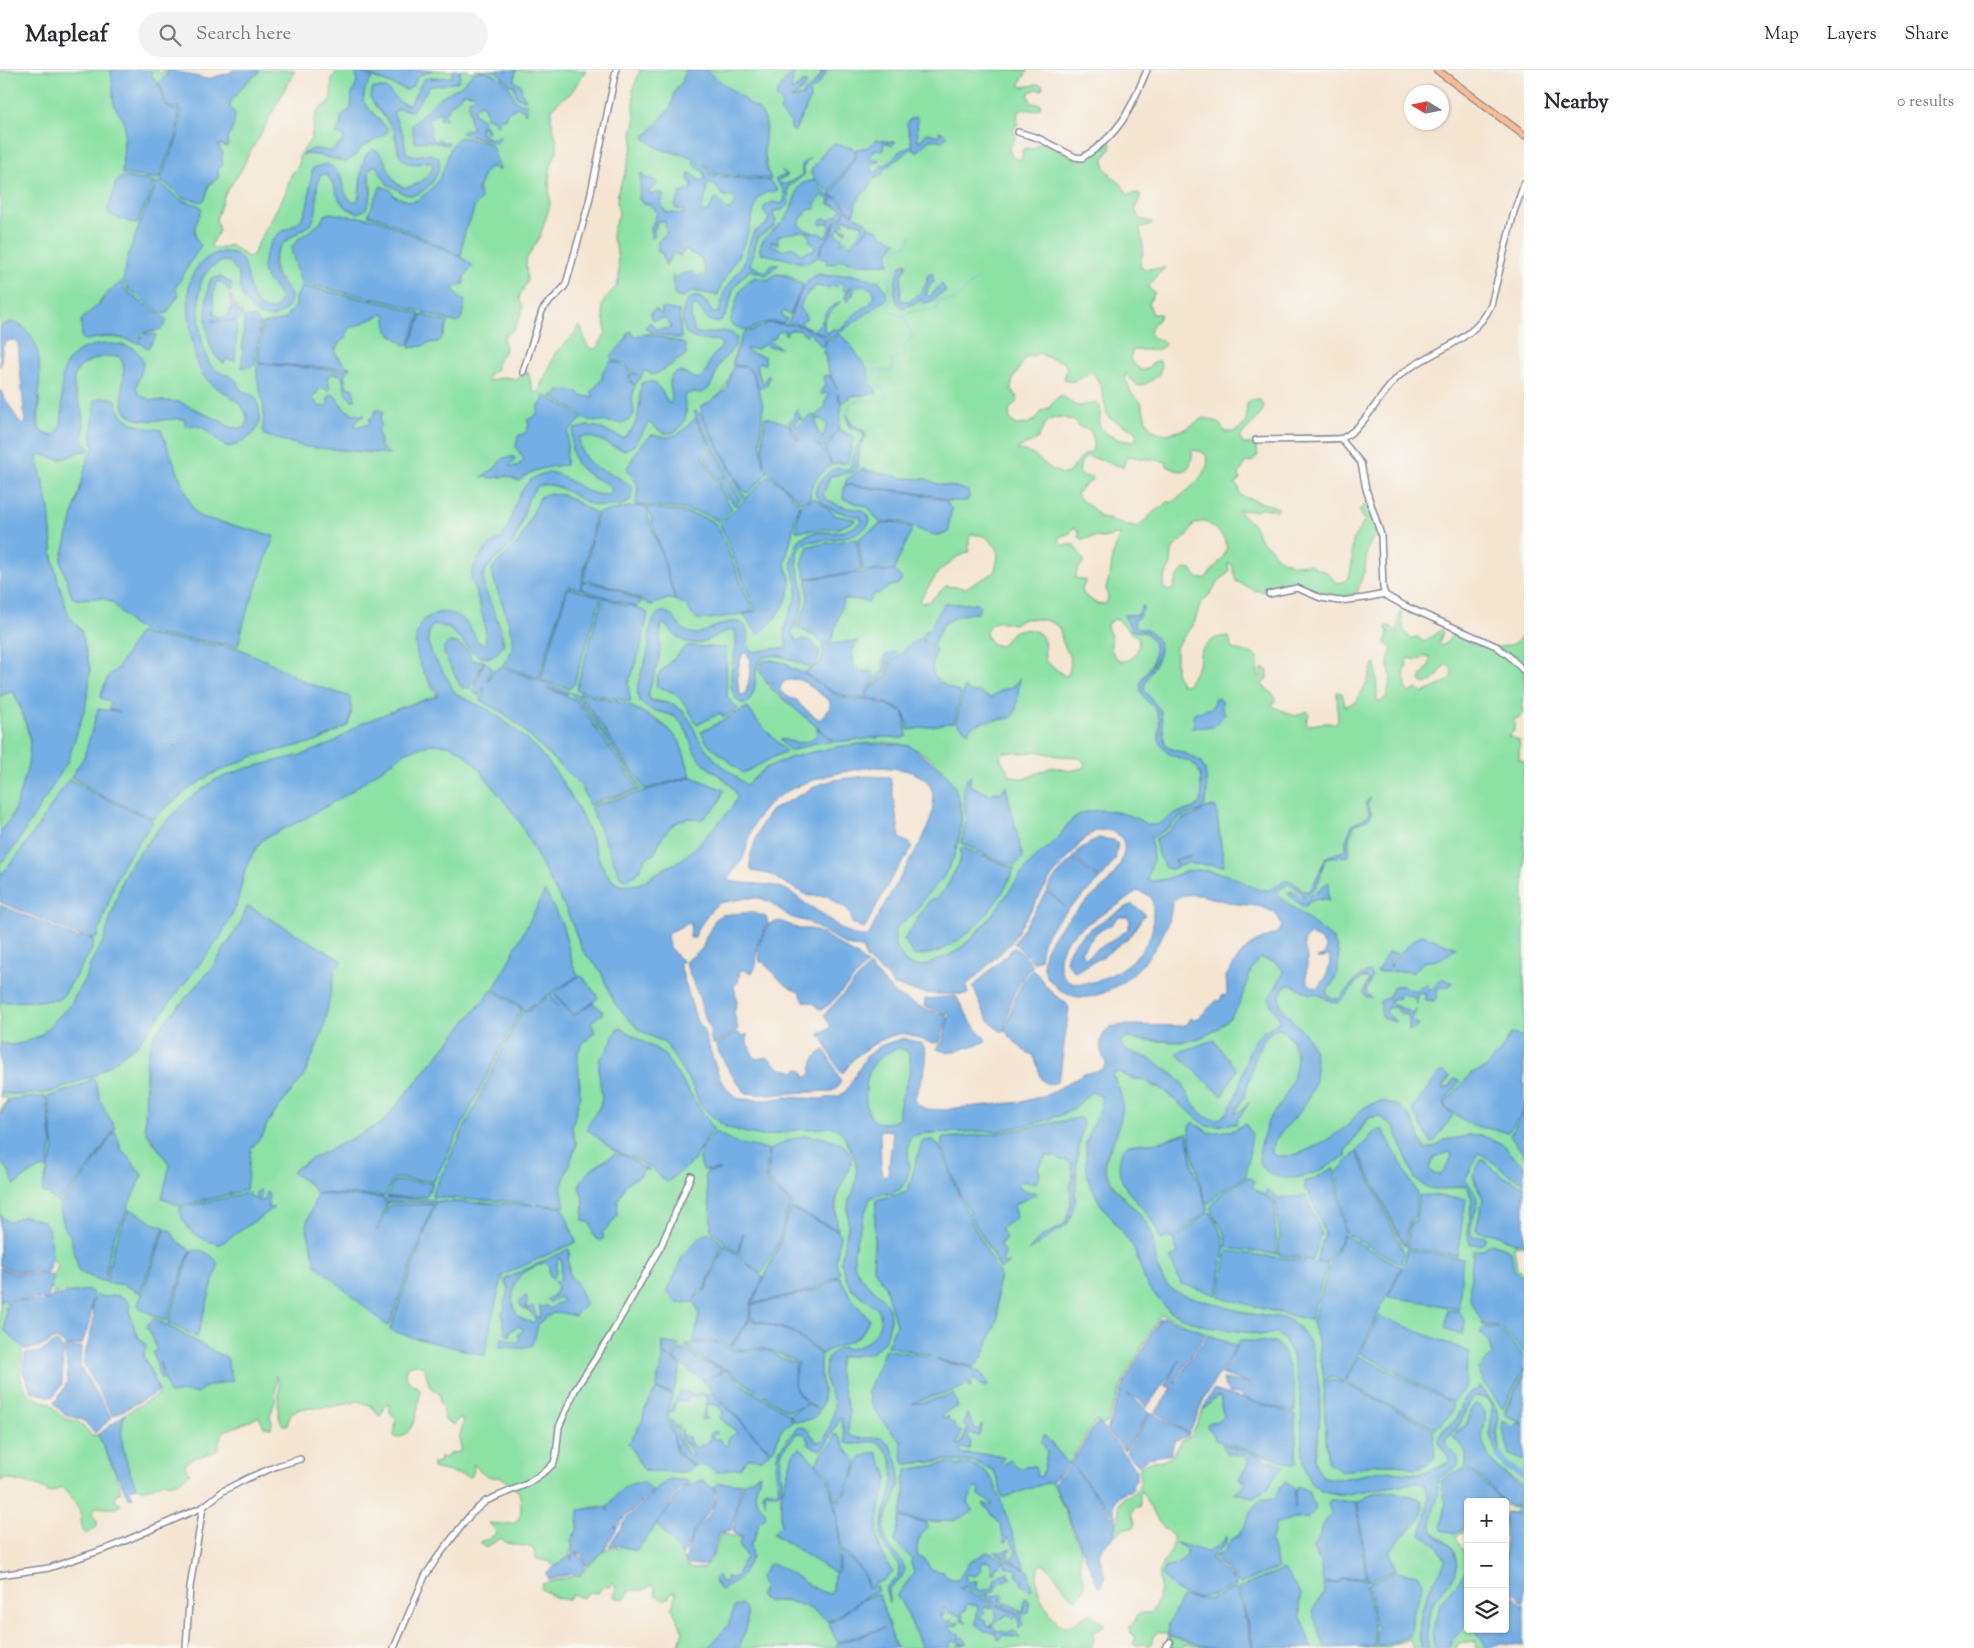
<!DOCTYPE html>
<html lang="en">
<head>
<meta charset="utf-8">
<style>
	body { margin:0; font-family:"Sorts Mill Goudy",serif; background:#f2f2f3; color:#2b2b33 }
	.controls { position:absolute; right:15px; bottom:15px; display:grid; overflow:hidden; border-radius:5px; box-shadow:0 1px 4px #0004 }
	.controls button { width:45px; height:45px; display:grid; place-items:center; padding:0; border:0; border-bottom:1px solid #e1e1e2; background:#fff; color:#2b2b33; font:25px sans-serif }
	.compass { position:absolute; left:1404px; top:15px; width:45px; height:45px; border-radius:50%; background:#fff; box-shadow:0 1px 4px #0004; rotate:280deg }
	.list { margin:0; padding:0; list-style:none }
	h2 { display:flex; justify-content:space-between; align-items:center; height:65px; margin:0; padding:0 20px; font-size:21px }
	h2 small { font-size:16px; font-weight:400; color:#7c7c81 }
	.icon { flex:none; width:28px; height:28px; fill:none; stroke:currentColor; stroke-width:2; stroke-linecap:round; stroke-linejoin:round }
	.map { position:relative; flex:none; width:1524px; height:1578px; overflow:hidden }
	header { display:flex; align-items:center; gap:30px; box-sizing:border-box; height:70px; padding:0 25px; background:#fff; border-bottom:1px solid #e1e1e2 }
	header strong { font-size:24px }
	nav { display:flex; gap:28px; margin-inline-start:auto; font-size:18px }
	.search { width:350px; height:45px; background:#f2f2f3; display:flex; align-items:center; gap:12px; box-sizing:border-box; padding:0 18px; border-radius:28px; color:#7c7c81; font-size:19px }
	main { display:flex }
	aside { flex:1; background:#fff }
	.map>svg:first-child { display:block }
</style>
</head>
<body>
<header>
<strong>Mapleaf</strong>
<div class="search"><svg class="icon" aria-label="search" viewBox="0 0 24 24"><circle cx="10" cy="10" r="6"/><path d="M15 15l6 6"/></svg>Search here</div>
<nav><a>Map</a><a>Layers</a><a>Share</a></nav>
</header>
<main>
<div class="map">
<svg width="1524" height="1578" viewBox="0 0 1524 1578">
	<rect width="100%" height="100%" fill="#f6f6f2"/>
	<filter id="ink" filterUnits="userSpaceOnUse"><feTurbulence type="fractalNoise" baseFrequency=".02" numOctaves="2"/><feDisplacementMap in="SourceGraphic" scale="10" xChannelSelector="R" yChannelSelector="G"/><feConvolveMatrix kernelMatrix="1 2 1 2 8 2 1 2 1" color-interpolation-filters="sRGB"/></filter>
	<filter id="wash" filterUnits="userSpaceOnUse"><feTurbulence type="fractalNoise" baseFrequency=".0096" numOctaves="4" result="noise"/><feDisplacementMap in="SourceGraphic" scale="20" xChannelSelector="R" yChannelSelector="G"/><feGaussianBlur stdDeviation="1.12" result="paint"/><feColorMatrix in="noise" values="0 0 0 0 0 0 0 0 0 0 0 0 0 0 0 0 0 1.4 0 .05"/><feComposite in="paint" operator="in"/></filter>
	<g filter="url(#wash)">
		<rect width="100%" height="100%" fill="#f4e5d1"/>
		<g fill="#8ce1a4" stroke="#548881" fill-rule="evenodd">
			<path d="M0,0H111L114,35L124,51L125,58L122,104L136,105L177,51L179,39L173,41L162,32L161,18L150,3L151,0H158L159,3L164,2L162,0H171L167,2C162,16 159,26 170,38L179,37L181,39L178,67L160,110L173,119L181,127L202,131L206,127L209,114L218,108V99L222,96V84L218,75H222L224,77L227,74V68L231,63C230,55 228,43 230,35C232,26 251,7 259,3L258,0H295L257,71L249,83L243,97L225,124L216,149L219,161L211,175L212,178H221L230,175L248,187L254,184L256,177L286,122L291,105L299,95V87L311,69L315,48L318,40L320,38L327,35L331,28L332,9L338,0H356L357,13L352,24L351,39L341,51L336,64L344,67V70L331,81L313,79L304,84L319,85L346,92L355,86L361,78L387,62V58L363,32L365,19L372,8L357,0C364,0 367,4 373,7C378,9 404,20 408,20L420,4L433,0L453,1L452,7C443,9 434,6 424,9L411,33L408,35L400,32L386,18L374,35C388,50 396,63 399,84L418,94L427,92L433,93C433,108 417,114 406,118C392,114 387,100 383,87L366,83L361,104L358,130L353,132L345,123L340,104L322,95L313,98C309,113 311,135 302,148C294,158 286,158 277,165C273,168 269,177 267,181C256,210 272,207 281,229L278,235L273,240C236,241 259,181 225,182C210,182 197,194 191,208C185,225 192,291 203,305C215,322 254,331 246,357C237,360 229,358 222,352L180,332L150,330L139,324L136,318L143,294L134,278C123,277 110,273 99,275C35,283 80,353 52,366L45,364L39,359L38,349L40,332L22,255L10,252L0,256ZM126,107L152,112L153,113L137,154L112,146L107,140L113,126L115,113ZM158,112L179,129L189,132L195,156V168L197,171L187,197L175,219L179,225L167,243L128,186L146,138L148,136L156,113ZM121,215L139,231L160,244L155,262L142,263L138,273C119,267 105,266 86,270C93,245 95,227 121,215Z"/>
			<path d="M460,0H468L469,2L477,0L496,1L510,15H514L517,27L525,30L521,20V15L514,12L516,0H586L571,23L558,32L552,39L551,49L557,72V81L551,95L549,110L550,135L540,166L526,190L527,212L520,225L519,229L523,236L521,246L513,260L505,265L503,269C508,279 503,284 497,292V300L489,304L487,309L488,311L504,307L518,309L524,303L528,302L533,321L535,323L539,321L542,312L548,301L555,283L573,266L579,255C585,262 583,272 590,279L597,278L606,263L602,237L605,228L616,217L619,209V199L616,177L612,167L613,159L619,144L617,133L618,121L625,104L633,74L632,62L635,52L633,19L640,0H686L682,12L675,20L671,37L652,61L645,65L644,68C649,72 655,77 661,79C681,86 703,85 715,104L770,109L764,81L766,53L763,45L757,38L747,33L705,0H793L779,19L776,27L781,31L782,36L780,41L791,53V59L793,61H795L810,30L809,22L817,16L827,1L825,0H1028L1019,15L1024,17L1039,14L1043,16L1042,20L1036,19L1028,23L1031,33L1041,34V37L1037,41L1023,39L1018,43L1017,55L1013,60L1016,68L1010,76C1009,84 1012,89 1020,90L1023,85L1022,80L1025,78L1033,79L1040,73L1049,76L1078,90C1088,87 1103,72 1111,73L1110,79L1104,88C1102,106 1123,109 1127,125L1139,123L1141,125L1135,139L1140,149L1153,152L1150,156L1140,157C1140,164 1144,176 1143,182C1142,188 1139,191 1141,198L1147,199L1165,198L1158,204L1148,218L1155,223L1149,233L1152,244H1161C1158,253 1146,256 1152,268L1162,270L1165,273L1164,276L1157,280H1133L1130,288L1132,293L1141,300H1145L1156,291H1160C1165,306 1149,313 1138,316L1126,304L1125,307L1131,323L1141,332L1146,350L1151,359L1157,362L1167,364L1186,359L1203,348C1213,349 1220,352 1225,362H1235C1251,351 1245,349 1247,334L1250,330H1260L1264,335C1263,348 1245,357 1240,368L1243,374H1255L1258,385L1253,391L1244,393L1243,398L1239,403L1240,409L1234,414L1239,417V423L1241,426L1279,438L1277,441L1263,438L1256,441L1238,440L1254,456L1261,471L1272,479L1275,486L1293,495L1310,494L1317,499L1329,503L1334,511L1338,513C1357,511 1350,484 1353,471C1355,463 1362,458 1365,450L1359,440L1364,435L1368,437L1377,459L1367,480L1365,499L1355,528L1352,524L1342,529L1325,527L1303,518L1293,517L1264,522L1253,520L1236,511L1232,494L1228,493L1229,500L1227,504L1218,512L1209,525L1201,533L1194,553L1176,577V602L1181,614L1187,615L1189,612L1200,593C1196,578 1215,564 1229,567L1232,579C1241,581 1252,581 1258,588V606L1260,607L1263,598L1268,601L1267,608L1262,615L1273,624L1276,630L1272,635L1274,637L1295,646L1307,641L1309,643L1306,652L1308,655C1317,655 1324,651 1334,654L1338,650L1337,622L1342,623L1345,636L1356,632L1367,613L1373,594H1376L1377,631L1380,632L1386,628L1391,609L1388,592L1392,578L1385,573L1388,563L1386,558L1387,556L1392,557L1398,563L1399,545L1401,542L1404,562L1411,568L1417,567L1424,572L1441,560L1443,562L1439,574L1441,576L1446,573L1453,564L1460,565C1471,579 1500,581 1516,572C1519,570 1521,566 1524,564V625L1522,631L1524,643L1521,647L1514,649V661L1508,666L1519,670C1520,674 1519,684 1519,690L1524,691V967L1511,964L1500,982L1485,999L1472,1003L1445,1033L1446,1038L1473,1056L1508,1062L1520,1047L1524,1038L1522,1048L1510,1065L1523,1083L1524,1097L1502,1074L1481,1065H1468L1464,1067L1444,1070L1437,1076L1425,1079C1419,1068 1416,1054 1408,1045C1395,1028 1373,1028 1358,1043C1355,1047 1352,1051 1348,1055C1332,1068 1293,1094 1272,1084C1269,1068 1294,1052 1301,1040C1310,1028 1316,1013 1316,997C1315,987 1314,977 1308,968C1301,955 1271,938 1282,920C1289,909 1298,919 1305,922C1309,924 1313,923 1317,924C1324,927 1329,932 1338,933C1350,926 1352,910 1367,907L1369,909L1363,923L1366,927L1371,928L1366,922L1372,906L1371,902C1356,902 1349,921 1339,929L1331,928L1326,922C1340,907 1343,885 1332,868L1281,828L1277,824V821L1288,814L1294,816L1302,825C1321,823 1319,802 1326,789L1330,787L1349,786V768L1355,754C1362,751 1370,752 1372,743L1367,735L1370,729L1365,733L1369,742V746L1352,755L1346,770V780L1326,787L1312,818L1308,821H1302L1295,813L1288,810C1280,812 1275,819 1267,820C1256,822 1245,812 1235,808C1223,803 1209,801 1196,800C1180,800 1164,814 1147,810L1153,790L1151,768L1168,758L1180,747L1198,742L1203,738L1205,734L1207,724L1206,709L1205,700L1200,691L1184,683L1172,679L1166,675L1164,670L1161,641L1144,620C1145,600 1172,584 1153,564C1148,559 1140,559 1135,556L1134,551L1140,546L1143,537L1137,545H1124L1132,561C1142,562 1149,562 1153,572C1161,596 1138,602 1141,619C1143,631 1154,635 1158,644C1163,656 1154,668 1164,679C1179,695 1200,682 1201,715C1201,720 1202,725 1201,730C1197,739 1187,740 1179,742C1171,744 1165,753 1157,755C1147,757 1142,750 1133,747C1115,740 1091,736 1074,748C1065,754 1062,765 1055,772C1049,778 1040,782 1035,789C1003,824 972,889 921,896C903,898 889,877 895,860C899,851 911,846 917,839C921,835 922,830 925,826C931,819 938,814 943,807C956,788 964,761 961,738C957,711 936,688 911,677C884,664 790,683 765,699C758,703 753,711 746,715L714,689L698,668L691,652L683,641L673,634L649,629V619L659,589L661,556L664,554C670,558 673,564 679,568C701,584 718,559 735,560C741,581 720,618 741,633H747C765,616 742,581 780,586C791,588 800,594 810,597C818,596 820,588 819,581L812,572L805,569L797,571L792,564C795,553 802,541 803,530C806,514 785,480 807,472C823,470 865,469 870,451C868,437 854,440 844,437C836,435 828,431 823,425L830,406L836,404L851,403L857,398L860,378L866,366L863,360L852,355L848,346L849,357L863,362L864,368L856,378L850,398C845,400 843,398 838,398C829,398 816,415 815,423C823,439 844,444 860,447L862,451C850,464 834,462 818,462C812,462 805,466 800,468C795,478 790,488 793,499C794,504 797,509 797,514C799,528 789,540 786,552C783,564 788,571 786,580L773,578L755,582L751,581C746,574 749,565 746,558C737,541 708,563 695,564C691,563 686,562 683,559C674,553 675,541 660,542C649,550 650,565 649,577C647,592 635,611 638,625C642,645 664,638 677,649C689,658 690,677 699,688C710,703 729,709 737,725C736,742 694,779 681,790C674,795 665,797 657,802C651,806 645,812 638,814C632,816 622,817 616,813C601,802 597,781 590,764C576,732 556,696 530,673C517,661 503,649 488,640C479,635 466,630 458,625C452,621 450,611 446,606C436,593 420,570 433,555C460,554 463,586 488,588C493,585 500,582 503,576C508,562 483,526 483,511C483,493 504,486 513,473C525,456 522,432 536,417C562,404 587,450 630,432L632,418C613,397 583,405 579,369L580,367C597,364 609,377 624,380L635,375L648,353C655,355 657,361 665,363C677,366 687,352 686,340C685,334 683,331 685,325L693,322L702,323C716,316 713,303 721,292C727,284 735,280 737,269C728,253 708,268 694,262L691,247L692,238L696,236C702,239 704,247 709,250C728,261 729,228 734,218C738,212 744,205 750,200L766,205L778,195H772L764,202L750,195L758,168L774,156L776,151L773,145L774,141L782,140L789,135L788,117L804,105V96L809,89L802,94V105C797,109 787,115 781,114L779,110L788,105L785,102L786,105L776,109V112C783,117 786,124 784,132L781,134L772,132L764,137V143L769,147L767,154L753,163L743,195L725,222L719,242L713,243C709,238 707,231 701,228C681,220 677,258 690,266C698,271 708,270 717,270L722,275C720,281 715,283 712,287C707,294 709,304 700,308C692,311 682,297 674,304C664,311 676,325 670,334L668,333L661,320L654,312H644L641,314C638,337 643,353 623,368L597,357L587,356L574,359C568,377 573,396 589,405C596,410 605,411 611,417V423C590,433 564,400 548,403C516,407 516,443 504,465C502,469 496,471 492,474C481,483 472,494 471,509C476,521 490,564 485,574L479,573L464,551L453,544L440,542L424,549L419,556L416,574L420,595L437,626L405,636L358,655L333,673L301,685L244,699L215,710L186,731L160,757L130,795L122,810L104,870L91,892L88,902L71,934L40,966L23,973L11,975L0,973V932L58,930L64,925L92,879L94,871L88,867L95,869L97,868L116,809L125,791L153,751L98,726L69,709C46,742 27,777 0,806V794L13,779L67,693L85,638L89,616L90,599L81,560L69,546L57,508L53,489L49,438L37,387L40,384C47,386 55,389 61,389C74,387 74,380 89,381L91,379L84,374C83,364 84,353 82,343C81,334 75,326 74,317C69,293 100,285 118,286C132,296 114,330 128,344C141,356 170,347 185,349L186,356C205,351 212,368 225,376C234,377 238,374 245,370C263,358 262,348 256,328C251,324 243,323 240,318C236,314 240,315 237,311C228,302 217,307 209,292C199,275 196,232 201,213C204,201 217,190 229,191C232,194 238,202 239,207C241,216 240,224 246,232C254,246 273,253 285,240C290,235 292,230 290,223L275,202V186L282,174L311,154C321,138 313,121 320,105L326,104C341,120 331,132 357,143L365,140C369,132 372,125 371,116C371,110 368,106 369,100L373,96L377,97L388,115C396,117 400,124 410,125C426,126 444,102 438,88C424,79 417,91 406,82L403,64L393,43L399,39L412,41L430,16L457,12L461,5ZM481,1C497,3 511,14 515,30L521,34H527L525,43L524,39L517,37L507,43L505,49H499L498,55L493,49L486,48L485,37L480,34L474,38V43L482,49L488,61L487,63L485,62L482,56L480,57L481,64L491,69L499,66L500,70L496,74L494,72L462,63L467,59L471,61L473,60L470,52L469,33L476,27L474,24L462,23L459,28L445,41L446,49H440L442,44L440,41L428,49L431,59L429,63L433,70L435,71L440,68L441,72H448V75L426,71L415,72L412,55L439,28L459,17L474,3ZM916,47L918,71H920L927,63L940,66V61L948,66L942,71C930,67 925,72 918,82H916L913,79L907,54L910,49ZM460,67L474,68L491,74L500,98L499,101L493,97H489L485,102L478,119L481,128L480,131L474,137C473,147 467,155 464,165C462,171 463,179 461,186L379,147L369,145L381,116L390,120L394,126L412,132C427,126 439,113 444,98C450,84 447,77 460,67ZM876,70L896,72L892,76L888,73L883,74L884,80L882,82L878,79L872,81L870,90L872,91L877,89L879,91L872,95V100L877,103L881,96C890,95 893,88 899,82C902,79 907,79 910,77L883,100L882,105L873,109L868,119L861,125L856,133L854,144L847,139L838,126H830L856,87L857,84L856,79C863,78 870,78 876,70ZM835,73C842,78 851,75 856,81L855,87L829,123L811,105V101L826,79ZM694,91L707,97L713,106L770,111L778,120L767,122L758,128C752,145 749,164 741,180C734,195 721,211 718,225L692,221L682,228L675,226L672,206L675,208L685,203H693L697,208L705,205L706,203L701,189L690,183L689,180H685L680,186L674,183L671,185V189L665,195L663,184L658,182V171L667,163L665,151H657L655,159L653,160L655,164L652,168L651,158L657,143L654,137L642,133L639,130L642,104L645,108L656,111L657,114L649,121L650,125L661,122L664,125L661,131L665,143L684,144V140L676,139L675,135L681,123L692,119L691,111L688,110L689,103L702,112L705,107L703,100H700L693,94ZM814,110C822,119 825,127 837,129L845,138L843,144L834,152L832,162L823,173L817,188L804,193L760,183C758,165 778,160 787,146C793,137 795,126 799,116L803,113ZM846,140L868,154V158L859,169L870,157L878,160L884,166L897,172C891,179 885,185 889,194H859L840,189L831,194L827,193V190L819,187C822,173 834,166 834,153L840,150ZM330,143L347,146L378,149L464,189L473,196L464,207L463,214L454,217L452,219L462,230H465L462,234C464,241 463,249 457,253L394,233L301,213L291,179L297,170L319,154L325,145ZM905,193L907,194L901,207L900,231H910L916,225H919L926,214L927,207L930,203L933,204L932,208L935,211L928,218L926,225L930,227L942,214L946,221L938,225L934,230L923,234V228L918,232L902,238C891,230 894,200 905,193ZM776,204L788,205L803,215L790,245L783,241L782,242V246L787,249L784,253C779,253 773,251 768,252C749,257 751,266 730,253L739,223L747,212L755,207L767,210ZM818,204L833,206L849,204L879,211L886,221V229L832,268L814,260L821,253L827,240L840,232L824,250V259L827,264L832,259C845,262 847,250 855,244C861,239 873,235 875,225L871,218L864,217L862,214L854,219L853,225L849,226V231L847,232L845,227L847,222L856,214L845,221L843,220V213L841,212L836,217L832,215L829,217L815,216L813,220L809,221L807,225H805L800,237L806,248L800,253L806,257L792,253L787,254C797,238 800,212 818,204ZM220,207L231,213L229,222C226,216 223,211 216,212L213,226L214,244L218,247L228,246L231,239L230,225L238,241L243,243L239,250L212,249V251L236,252L235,291L225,289L224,293C202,286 205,228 210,210L212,208ZM302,216L392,235L420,244L409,274L405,275L387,261L386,246L383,244L354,257L348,258L346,268L341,270L335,282L345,295L350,297V299L258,293L262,254L284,251L291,240L296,237V229ZM656,239L660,245H662V239L679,241L681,267L680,269L648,261L645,257L649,253L655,259H670L671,256L665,248L653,250L651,248V242ZM244,246L255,248L260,253L255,295L242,298ZM421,246L448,253L445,263L438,272L428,273L422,276L409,278ZM773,253C792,256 806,257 824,266L825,272L821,277L816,269L808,262L806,265L800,260H789L786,265L785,260L778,262L774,269H769V271L779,278L770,277L766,274L756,279H746L748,282L765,287V294L760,292L757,295L762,313L765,312L767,306H770L767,315L760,319C748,299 759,298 732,295L736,280L745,262L752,261ZM631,261L633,266L648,264L657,266L685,274L686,285C677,290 661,303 654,304C649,305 648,301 643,301L641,302L642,305L636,314L632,313L630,308L632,303L638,305L623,293L611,289C614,277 627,275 628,262ZM840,265L850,274L868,300L869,309L877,323L852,326L843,332L841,331L827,297L825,284L823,283L827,268L832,271ZM1039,283L1049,288L1064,292L1067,298L1064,309C1072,316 1082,307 1090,302L1094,303L1101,317L1108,347L1135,361L1137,367L1134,371C1120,372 1108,367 1099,355C1099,346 1105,337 1095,332L1080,336L1075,335L1061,325L1055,330L1049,338L1043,340L1035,350L1027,354L1017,355L1010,350L1009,340L1018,330L1017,327L1011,319L1013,309L1025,288ZM611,291L621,294L630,302L628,311L635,315L632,328L634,344L629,350L621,353L586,350L576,341L552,326L561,320L577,322L582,326L594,327L591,322L602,309L603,301ZM261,294L346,301L344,304L347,317L353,319L355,330H351L346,324L342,307L339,304H330L327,308L330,318L329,321L322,317L312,328L321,337L324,335L326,337L328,335V326L332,324C337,327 337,329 340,333C346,342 355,345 365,345L356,351L355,356L358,357L362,355H368L370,352L369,349L374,346L376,339L384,342L380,349L381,355L377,361L380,367V377L389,384L306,377L264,365C262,357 264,349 264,341C264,325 256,314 257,296ZM733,297H745L751,301L754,307L763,335L760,374L764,398L768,402L748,423L742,419L702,344L701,337C723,324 725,322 733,297ZM825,305L830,306L840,332L842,333L839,358L824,377L812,371L800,373L799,368L793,362L789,351L795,348L794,343L797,339L798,343L802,349H798L795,353L797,357L810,346L813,345L819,365L821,368L823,367L828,354L821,349L817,350L816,345L826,337L824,333L827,329L828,324L826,322L822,325L820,323L822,318L826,315L823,307ZM544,326L571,340L582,349L568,361L566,395C550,396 531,399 519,411L507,406L493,408L481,407L494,399L503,388L514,387L515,389L510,395V397L517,396L525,389L517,377L518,366L527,362L529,354L527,350L537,345L538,337L543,331ZM102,328H111L116,330C119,353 141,357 161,361L191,435L196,444L201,447L274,466L244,551L238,576L146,563L131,553L113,533L108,530L102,528L76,529L72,527L61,491L89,384L94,380L92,366L95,330ZM765,347L789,354C792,364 797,366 800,374H815L827,384L831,395C819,405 809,412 810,429L800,432C791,420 774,409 767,398C760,387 764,359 765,347ZM1060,347L1075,351L1078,356L1091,361L1094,372L1092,381L1085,384L1067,404C1048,404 1038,381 1018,380V378C1023,376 1033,373 1037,369C1046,358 1041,350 1060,347ZM695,348L710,376L702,386L732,439L719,452C701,437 658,437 636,435L638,415L627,398C634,387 640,373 652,365C658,365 663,367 668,367C681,366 687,356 695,348ZM839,360H841L854,367L847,393L833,394L825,380ZM712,378L726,404L718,410L705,387ZM1194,380C1231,386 1183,427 1170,433L1168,431C1161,438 1163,436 1155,441C1150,444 1144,453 1137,458L1098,446C1094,435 1081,434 1077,424L1083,416L1093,410L1092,407L1083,406L1079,403L1081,392L1087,386L1123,397L1127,386L1161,391L1167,392L1166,395C1183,407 1193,400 1192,381ZM862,399L903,408L926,409L937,414L955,417L967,421L969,426L967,431H949L935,426L912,422L845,414L847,409ZM726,405L740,430L735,436L719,412ZM769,405L785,418L799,435L785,493C785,499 789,502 790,508C793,528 772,554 758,565L743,545L756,541L720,454ZM846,415L911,423L945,430L952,440L949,449V461C935,472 915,455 900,452C894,450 887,452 880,453L868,437L843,429L844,416ZM548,424L564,425L596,443L580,519L567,516L539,609L503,595C505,591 509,586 511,582C518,562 494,521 492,498L519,472L541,426ZM813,429H816L837,446L854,449L855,451L839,458L796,461L800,435ZM635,436L647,438L648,448L663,488L675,530L668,529L651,535L617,518L584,508L598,443ZM648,438C667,440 703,442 717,455L753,541C743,544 704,552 696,548C691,546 689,538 687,534L676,530ZM1205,451C1210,453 1211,456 1215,459C1239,479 1220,489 1206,508L1198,509L1192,500L1184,499L1178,506L1172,520L1168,521L1163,517L1164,509L1171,494L1172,481L1175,476L1187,466L1194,454ZM894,452L912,458C908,473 898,485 895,500H863L858,469L879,455ZM1074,457L1079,462V467L1081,469L1096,467L1103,468L1120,464L1112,488L1111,501L1106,518L1108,528L1106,534H1097L1083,524L1082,519L1086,510L1075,508L1077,501L1084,491L1074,475H1063L1059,471V467L1070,463ZM972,464L985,466L997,478L998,487L995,500L992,504L965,518L946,516L930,531L922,533L920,530L939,501L957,487L967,483L969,481V468ZM856,469L861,499L859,501L806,508L802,493L808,476ZM881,501H895L902,509L898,514L890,516L878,524H874L867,533L864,530L843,529L831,572L821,573L815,566L797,558L808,530L807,509ZM583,511L614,518L641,532L637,537L581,519ZM568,518L600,527L574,614L570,619L541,609ZM603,528L627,536L629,535L648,543L641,578L628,614L630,632L576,620ZM945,533L960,534L976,533L980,536L978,543C965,543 949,547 941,558C937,564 937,570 933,575L922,570L926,575L936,579L932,597L934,606L946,616L961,623L954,652L909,660L904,641L868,628L869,620L888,605L890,593L911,574L923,567L924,562L931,559L933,552ZM1024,549C1033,548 1055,549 1060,560C1062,565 1061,571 1064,575C1070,587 1073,591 1068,605L1065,606L1045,591C1044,577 1048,563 1030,560C1023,559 1017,559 1011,564C1007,567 1006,572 1001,576L992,574L987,567L986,561C993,549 1000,551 1013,554ZM1115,549C1126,553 1125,561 1138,567C1141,580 1133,593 1119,591L1111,580V566L1107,557L1108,553ZM139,562L145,565L240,579L267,591L307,613L348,626C353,633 352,648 347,656L318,671L254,686L212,704L189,719L153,748L150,747L100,725L71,707L84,687L98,639L120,642L121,641L110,639L111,631L100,628L108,606L118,598ZM857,571L852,582L854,596L860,601L873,602L872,609L883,601L885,586L893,582L896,583L887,595L886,603L867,620L866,628C839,628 824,618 804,602L820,594L824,583L822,575ZM449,572L457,573L468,581L471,590L484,592L469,618L466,616L465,619L461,617L444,584V577ZM687,576L725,578L727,627L738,639L723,647L720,643L697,655C692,644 682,628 672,622C667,619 661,618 656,617L658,605L678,583ZM1426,586L1430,587C1432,597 1423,601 1420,610L1422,613C1435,616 1438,604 1444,596L1449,595C1457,607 1447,612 1438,616C1433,618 1429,621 1423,623L1417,619L1409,623L1407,621L1404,606L1408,588L1419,590ZM771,590L788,594L789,597L803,603L838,626L854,630H873L900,640L904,644L907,666L902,668L883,667L835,672L770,618L778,607L768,615L759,600L763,591ZM485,592L492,598L487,610L488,611L494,599L498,600L500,597L568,622V624L546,617L575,629L639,720L589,735L582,717L566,701L517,654L503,643L481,631L485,617L484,616L479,626L472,621L475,616L474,614ZM1019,609L1016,641L1011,648L976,654L972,655L968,662L956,653L965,618C967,622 974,623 979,622L990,628L1000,621L1014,616ZM579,624C608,626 662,643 678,670C684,680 687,695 691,706L645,719ZM1216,628L1222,632L1221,635L1225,644L1213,656L1191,658L1194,656L1193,645L1195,642L1199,643L1205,639H1209L1214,635V630ZM747,637L758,652L786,681L743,703L707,673L701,662ZM817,659L833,671L816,673L790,681L781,671L782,669L796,673L810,671L817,664ZM1036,681L1058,686L1078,687L1083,690L1085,697L1070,701L1052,697L1024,709L1011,706L1000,688L1003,682L1026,683ZM692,707L724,720L718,735L701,750C696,749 690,747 685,749C670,752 659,770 655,783L646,788L637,804L625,810L620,806L591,737ZM968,707H971L969,715L990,725L996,722L1002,723L1004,717H1006L1023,788L1016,795L998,790L961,773L966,752L963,718ZM1212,736L1216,737L1224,796L1196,793L1194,784L1175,790L1177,797L1171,799L1165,798L1158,785L1155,769L1168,762L1182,749L1194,746L1206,738ZM961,777L1015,798L1007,815L980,851L946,878L935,883L915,886L904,870L929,831L937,828L945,819L960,792ZM1327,813H1329L1328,831L1324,828L1321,830L1318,829L1309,832L1304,838L1288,823L1291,821C1294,822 1296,824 1298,826C1308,832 1319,818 1327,813ZM1422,865L1455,877C1444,889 1438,890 1423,892L1413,902L1408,901L1377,902L1388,883H1397L1389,891L1391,897L1392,891L1415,869ZM1442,909L1453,913L1450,916L1437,918V927L1434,931L1426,930L1425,923L1417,924V933L1413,926L1401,924L1399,928L1391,929L1390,932C1393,933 1410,942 1411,943L1416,940L1412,950L1413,952L1418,954L1417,957L1409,960L1410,946L1399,942L1395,937L1387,938L1386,944L1392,947L1395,952L1382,948L1380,931L1388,928L1394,916H1403L1415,921L1427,914V920L1433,918ZM1443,1002L1450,1007L1442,1018L1449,1017L1454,1009L1460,1011L1443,1032L1444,1039L1453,1045L1435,1071L1432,1073L1412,1039L1440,1003Z"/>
			<path d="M796,0L822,1V3L812,17L808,18L803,26L790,28L801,21L805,12L791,21L790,19L793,6Z"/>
			<path d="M710,114L716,116L726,127H734L737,131L731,139L727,140L716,129L713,132L709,141L704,143L701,140L706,117Z"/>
			<path d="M822,125L829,130H833L829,134L842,139L838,145L820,154L829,153L830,156L829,162L825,167L804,159L798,154C805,142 812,135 822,125Z"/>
			<path d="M843,149L864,155C862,164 855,169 850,175L844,170V173L840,175L843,167L837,165L836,162L839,158L845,163L843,159L838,155L839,154L844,155L842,151Z"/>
			<path d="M801,161L809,163L815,176L814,181L799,184L789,178L784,182L771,174V171L778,174L777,167C785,162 792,164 801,161Z"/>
			<path d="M13,621C19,635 27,653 29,668C33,691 17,747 0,762V626Z"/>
			<path d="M431,674L449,675L461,681L475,694L518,749L551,813L566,839L583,881L600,900L615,934L638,959L666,974L693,1017L700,1034L709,1044L726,1057L747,1063L763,1066L795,1060L834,1057L842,1062L855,1088L857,1103L854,1121L849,1130L848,1140V1157L841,1192L847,1211L852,1219L878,1239C887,1255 870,1275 854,1278C848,1280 842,1276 838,1279C834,1281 831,1284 828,1287C827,1291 825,1297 825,1302C825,1327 843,1325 829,1358C826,1365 825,1370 818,1373L807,1359L800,1357L796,1358L780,1379L777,1387L776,1401L779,1420L775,1422L767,1419L764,1420L762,1424L764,1428L766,1422L776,1424L781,1422C784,1409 778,1394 782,1382C785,1375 793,1370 797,1363C806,1362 807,1367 809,1375L820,1380L826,1375L841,1347L846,1373C860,1377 873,1366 882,1376C908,1402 882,1434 881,1464C881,1482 899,1488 900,1501C900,1509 890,1512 885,1518L889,1529V1518L901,1509L905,1499C901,1486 888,1480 885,1467C879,1440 910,1424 896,1389C894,1384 891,1376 887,1372C876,1361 858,1375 848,1363L849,1342L838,1301L840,1287C849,1286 861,1286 870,1283C889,1276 896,1244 884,1230C874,1219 856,1208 854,1191C852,1174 865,1145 870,1128C880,1123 892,1126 900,1118C917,1104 902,1076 912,1066L926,1063L997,1061L1036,1053L1064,1044L1076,1037L1091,1022L1100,1025L1102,1032L1099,1043L1091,1059L1086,1073V1092L1089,1112L1100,1133L1134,1178L1147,1216L1168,1240L1183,1248L1208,1257L1254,1263L1258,1265L1276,1263C1279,1267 1284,1268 1287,1273C1296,1292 1302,1326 1303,1347C1304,1378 1296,1419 1336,1425C1346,1426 1359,1421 1369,1419C1386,1416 1402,1414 1419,1412L1424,1414L1429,1429L1422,1465L1437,1476L1445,1491C1442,1501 1436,1507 1431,1516C1420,1538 1419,1553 1420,1578H1412L1410,1569L1388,1577L1389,1578H1358L1376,1576L1366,1509H1342L1339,1513L1323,1514L1324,1523L1312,1541L1326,1578H1311L1305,1556L1300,1545L1301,1525L1284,1499L1239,1518L1254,1578L1237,1520L1235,1519L1208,1530L1182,1527L1169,1554L1168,1565L1170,1567L1211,1578C1201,1578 1192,1575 1183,1575L1182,1578H1168L1172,1573L1166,1564L1157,1562L1150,1575L1142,1574L1137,1576L1133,1574L1136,1567L1131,1563L1129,1557L1135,1552L1136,1546L1142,1543H1149C1157,1538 1161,1520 1160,1510C1160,1507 1159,1503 1160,1499C1165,1485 1175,1484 1173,1466C1162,1458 1155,1445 1148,1434C1145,1429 1145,1424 1140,1420V1437H1135L1132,1443L1135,1452L1134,1458H1123L1118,1464L1114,1465L1116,1451L1120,1447C1114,1420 1135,1431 1140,1413C1142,1408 1139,1403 1140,1397C1147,1393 1154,1389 1163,1391L1172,1386L1182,1371L1192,1365L1203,1339C1210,1336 1211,1329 1218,1326L1221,1328V1337L1224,1346L1220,1350L1209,1353L1207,1357L1214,1365L1215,1370L1295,1394L1297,1391L1295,1346L1292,1342L1295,1341C1296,1325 1289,1281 1275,1272L1240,1271L1239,1274L1236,1276L1163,1245H1160L1158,1249L1124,1309L1107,1353L1103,1355L1095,1351L1069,1394L1051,1413H1053L1081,1480C1081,1485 1080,1489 1080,1493C1082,1506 1090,1520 1076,1529C1061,1524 1058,1499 1041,1494C1028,1513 1047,1541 1059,1555C1076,1559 1079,1546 1092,1543L1094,1548L1103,1553L1104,1557L1093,1562L1094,1570L1091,1578H948L953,1570L962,1572L958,1576L967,1573L963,1567L958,1569L959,1564L955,1562L953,1563L949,1554L957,1556L959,1552L954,1553L951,1550L946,1553L939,1543L940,1542L942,1546L946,1544L942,1540L943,1538L950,1543L959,1544L961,1550L966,1552L962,1544L966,1541V1534L978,1536L976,1553C981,1561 985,1561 994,1562L999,1570L1003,1565L1020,1568L1015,1561L1006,1563L1002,1560L996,1562V1558L987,1556L986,1551L980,1547L984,1543L983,1537H993L997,1545L991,1556L1008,1544L1013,1549L1015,1546L1018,1547L1019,1559L1023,1555L1021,1550L1023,1546L996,1536L958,1517H966L1000,1536L1025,1544L1029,1543V1530L1025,1528L1024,1530V1541H1022L1008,1533L1004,1536V1531L999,1530L1000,1528H1004L1002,1525L991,1527L986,1524L995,1520L999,1513L1010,1508L1008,1507V1503L997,1506L994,1512V1517L982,1521L975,1519L977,1511L967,1512L965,1507L967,1504L976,1506L981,1500L980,1494L987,1491L991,1493L992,1503L995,1502L996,1496H1000L1002,1492H1005L1006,1497L1017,1499V1506L1022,1511V1515L1030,1520L1032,1519L1028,1501L987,1482L968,1493L965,1500L958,1509C952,1510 946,1507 943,1502L930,1499L925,1489L918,1487C915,1476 919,1466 927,1458L926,1453L900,1447L895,1472L912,1489L911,1493L914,1503L897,1526L906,1541L922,1578H896L879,1525C863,1525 846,1543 834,1551L828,1553L837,1572L885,1558L837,1574L836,1578H739C743,1566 754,1543 741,1534L734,1537L729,1554L708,1578H678L683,1561L672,1538L676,1522H672L668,1528L664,1530L655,1525V1518L652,1515L644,1520L628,1521L627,1527L622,1529L614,1527L616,1518L613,1512L609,1517L603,1516L598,1523L590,1522L583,1528L573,1524L568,1530L556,1528L541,1519L542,1514L569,1507L579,1506L605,1479L616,1477L619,1479L622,1476L635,1481L641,1476L657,1454C669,1467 681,1480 687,1496L693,1499L704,1498L713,1487L721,1464L741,1467L739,1475L747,1488L742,1492L738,1505L732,1508L726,1507L727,1509L725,1512L720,1511L718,1505L714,1509L719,1519L722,1520L741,1507L752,1487L750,1475L754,1469L759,1453L765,1448V1444L755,1427V1419L759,1411L760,1404L756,1405L752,1410L741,1414L719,1413L714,1419L702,1410L693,1415L685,1410L670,1409L653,1421L644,1412C624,1413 618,1422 607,1438L600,1436L579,1440L578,1458L571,1470L573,1475L569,1483L570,1486L555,1496L548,1491L537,1489L533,1479L530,1477L506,1473L501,1468L485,1478L481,1474V1471L489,1469L496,1463L495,1460L489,1453C494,1453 510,1455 514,1453C524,1448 521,1431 519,1422L501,1407C488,1410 482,1402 473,1394L474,1401L471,1407L433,1398V1393L439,1392L440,1387L446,1388L450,1383L460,1382L461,1377L459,1368L464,1352L461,1348L458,1349L454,1355L445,1350L443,1337L440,1334V1324L430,1317L424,1297L415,1294L407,1297C401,1310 412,1313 420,1319C419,1336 416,1365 396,1368L394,1366L396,1350L390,1342L389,1334L385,1336L381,1346L378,1345L372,1336L358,1331L352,1333L329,1337L297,1339L290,1346L287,1355H283C272,1339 284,1321 276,1306L275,1331L270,1346L272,1352L271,1358L264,1357L259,1347H257C254,1350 230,1359 224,1361L219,1372V1379C211,1385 197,1385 186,1392L185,1397L190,1403C184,1410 171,1416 163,1412C154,1417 145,1422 136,1417C127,1396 116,1365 125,1344L159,1324V1319L154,1312L151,1300L143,1286L146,1275L139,1267L131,1249L130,1236L125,1229L117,1225L103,1228L96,1226L92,1240V1223L91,1221L53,1223L51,1214L58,1196L51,1188L49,1160L44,1151L24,1146L8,1152L0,1145V1090L10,1103L15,1115C25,1107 34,1098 47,1098L52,1074L46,1027L10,1029L0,1045V1040L7,1031L6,1027H0V1023L22,1025L52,1021L97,1004L137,975L219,869L236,836L246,797L253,783L263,769L302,750L346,725L406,682ZM545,822L562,854L573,895L578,906L523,941L521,936L494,919ZM247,837H250L343,891L335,900L323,961L304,1006L280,1036L267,1054L264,1063L251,1079L245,1120L180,1136L162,1127L170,1095L149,1067L145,1059L146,994L155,963L212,898L240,854ZM579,906L583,907L598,927L595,931L574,945L556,923ZM491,921L520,937L521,942L518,944L434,1111L393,1108L385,1126L318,1123L315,1122L312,1116L292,1102L297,1097L311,1089L382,1053ZM554,923L573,947L593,934L602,940V944L591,952L595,962C590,967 582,972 579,978C575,988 579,1003 580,1013C580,1036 565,1053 577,1073L561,1118L565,1136L537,1134V1136L563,1138L576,1172L503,1205L492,1247L484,1285L411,1267L390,1259L436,1131L534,1135L519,1132L432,1127L433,1122L520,945L527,941L530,942V939L548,927L557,937L558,936L551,926ZM620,958L663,983L713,1058V1061L703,1073L693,1092L667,1112L650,1097L642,1095L638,1090L613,1080L587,1059C589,1048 602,1040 602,1027C601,1015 597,1002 600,989L607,981L616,960ZM92,1009L95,1010L100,1030L115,1058L91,1095L58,1132L43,1121L44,1111L54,1080L48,1027C62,1022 80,1017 92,1009ZM1079,1048L1082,1049L1083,1052L1077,1089L1075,1132L1068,1154L1030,1179L1041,1167L1063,1156L1066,1151L1071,1134L1070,1115L1073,1107L1072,1093L1066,1090H1060L1056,1086H1046C1044,1091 1039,1094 1038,1099L1040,1104L1036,1113L1022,1111L1019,1114L1020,1119L1024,1121L1036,1122L1037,1124L1015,1134L1014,1138L1016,1148L1000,1159L1005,1166V1170L1001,1172L1000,1176L1005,1183L1002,1192L1005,1195L1009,1194L1000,1199L972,1148L970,1149L1000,1206L997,1217L998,1247L982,1289L974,1297L934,1289C951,1297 984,1292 988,1316C981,1319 977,1312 974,1307L970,1317L968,1315L970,1311L967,1310L963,1316L958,1319L933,1325L911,1334L921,1333L953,1324L958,1337L949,1340L942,1347L946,1349L948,1346V1350L954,1353L957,1360L962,1362L957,1373L958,1375H960L968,1359V1357L963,1354L967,1344L976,1360L978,1361L981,1355L983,1354L979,1366L974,1365L972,1362L968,1366L971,1373L969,1379L962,1378L960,1380V1383C975,1387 990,1381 1004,1387L1001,1392L1003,1394L1011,1390L1019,1398L1034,1396L1037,1406L1040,1407L1042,1406L1047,1382L1042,1371L1044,1366L1068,1394L1052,1411L1005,1427L1002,1426L999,1413L994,1401C968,1383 936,1393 906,1394L903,1391L901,1371C892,1364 867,1334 868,1322L885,1279L930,1288V1285L887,1276L896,1255L885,1216L873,1197L876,1130L904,1123L908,1120L922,1071L933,1070L939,1075L959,1127L968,1144L971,1143L960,1125L942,1076V1068L993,1064ZM115,1061L122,1081L127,1084L142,1105L128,1136V1140L115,1164L108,1186L105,1212L79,1202L70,1165L65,1159L59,1136L92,1096ZM715,1062L739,1074L768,1079L766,1109L769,1115L791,1133L785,1148L778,1174L762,1203L753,1198L739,1184L743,1161L737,1183L711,1160V1145L705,1105L707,1102H721V1100H703L699,1087L703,1076ZM803,1066C824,1067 841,1067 852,1087C850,1099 843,1109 839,1120C835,1134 836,1145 838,1159L792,1138L793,1133L775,1118L768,1109L770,1080L787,1071ZM615,1084L625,1086L636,1092L640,1097L649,1099L643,1100L641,1105L626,1114L618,1129L617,1146L608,1158L601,1163L604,1167L601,1171L595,1168L590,1153L583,1151L584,1132L579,1116C586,1100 601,1094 615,1084ZM394,1111L432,1113L433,1114L426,1127H388ZM260,1119L261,1127L258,1131L265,1130L268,1122V1137L273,1138L219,1175C215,1171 213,1173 208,1171C206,1170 205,1168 202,1167C189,1163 182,1152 180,1138L247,1123H250V1126L256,1129V1122ZM318,1124L384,1128L383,1133H385L387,1128L434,1130L433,1133L388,1132L376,1160L378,1161L390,1135H433L389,1255H387L316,1195L306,1155ZM791,1139L838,1161L840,1166L836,1192L840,1204L822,1216L814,1219L752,1233L780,1174L786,1151ZM131,1140L139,1143L149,1152L164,1157L139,1222L121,1214L107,1212C110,1183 116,1166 131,1140ZM165,1158L171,1161L177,1171L190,1181L166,1251L141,1239L138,1235ZM709,1162L723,1174L704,1220H701L694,1229L705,1221L725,1175L763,1207L760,1216L751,1233L749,1249L730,1276L718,1271L694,1272L699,1245L695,1232L677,1233L666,1221L675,1205L682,1187L698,1169ZM569,1179L570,1183L568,1189L570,1207L576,1212L586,1235L575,1246C554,1241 555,1240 538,1254L535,1267L531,1276L519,1278L499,1277L501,1270L503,1268L517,1273L520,1269L518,1264L522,1262L523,1259L518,1255L515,1259H511L510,1265L505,1264L502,1242L505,1239L504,1233L509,1218L505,1212V1209ZM199,1180C207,1182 215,1187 218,1195L197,1267L168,1253L191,1181ZM838,1207H840L851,1228L869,1249C867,1253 865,1260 862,1263C851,1275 834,1275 822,1283L794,1262L750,1248L752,1235L818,1220L823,1218ZM154,1248L228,1289V1296L233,1310C222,1315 205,1313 198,1323L183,1322L169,1324L161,1292H159L163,1310L158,1305L157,1294L153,1283L157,1280C153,1270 154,1266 146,1257ZM750,1250L792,1262L821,1285C816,1303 829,1322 820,1340C814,1337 811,1334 807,1330C791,1315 794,1311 799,1292C789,1288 776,1281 766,1279C754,1276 741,1283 731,1276ZM662,1272L680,1275L675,1280L672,1289L681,1296L673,1323L657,1319L658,1305L662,1296V1287L670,1288L663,1285ZM717,1273L735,1281L767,1280L781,1288L796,1293C794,1313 791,1318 807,1333L800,1337L788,1341L743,1312L731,1301L703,1290L693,1284L686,1276L694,1274ZM685,1279L700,1291L720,1298V1302C715,1305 708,1308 701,1309L674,1289L678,1280ZM722,1299L729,1301L741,1314L789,1344L792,1352C777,1357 780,1370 773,1380H770L763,1374L703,1311L710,1310L713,1306L721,1304ZM657,1320L673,1325L669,1335L668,1353L674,1369L676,1382L692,1396L690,1400L683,1402L646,1401C636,1394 637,1382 628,1374L643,1350L644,1341L655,1321ZM681,1322H687L693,1326L703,1323L709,1325L711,1322L770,1382L762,1389L748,1388L740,1398C730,1398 725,1402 716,1402C711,1397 702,1392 694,1396L678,1382L670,1351H672L675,1355L674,1359L680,1355C673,1368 684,1378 692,1387L693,1386L690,1378L681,1370L682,1359L683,1366L689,1367L690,1374L694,1375L695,1378L710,1371V1364L714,1361L717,1363L713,1365L712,1368L720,1370L726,1376H729L728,1368L737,1364V1362L721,1349L720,1345L723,1343C720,1336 716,1334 708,1334L705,1345L707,1349L701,1350L708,1327L706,1326L690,1327L687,1331H679L675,1335L674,1341H671L673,1334ZM808,1334L819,1342C813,1351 803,1351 794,1351L790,1344ZM836,1364L839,1366L848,1382L857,1391C853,1403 847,1426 835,1431L830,1407L817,1393C818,1391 819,1388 821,1385C828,1376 832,1379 836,1364ZM1222,1374L1260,1386L1267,1392H1273L1284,1396L1278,1402L1267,1419L1253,1427L1233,1423C1238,1420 1247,1416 1246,1409L1242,1411L1239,1409L1247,1396L1248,1390L1244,1386L1226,1382ZM800,1378L828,1409L837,1449L839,1479L837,1500L834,1503L773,1464L781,1455V1426L793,1384ZM876,1382L886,1401L887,1406C887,1415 884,1422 882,1430C875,1457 874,1479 893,1502L884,1510L868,1516C865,1499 852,1492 842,1479C840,1476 837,1440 835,1433L843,1428L846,1423L848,1413L853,1407L861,1387ZM948,1393L960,1395L970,1394L984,1400L994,1412L1024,1497L995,1482H1002L1010,1478L1007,1486L1012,1490L1016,1482L1009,1467H1008L1006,1472H1004L1001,1455L983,1434L993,1436V1434L979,1425L980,1419L978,1417L975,1418L967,1432L973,1441L954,1451L949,1450L937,1453L900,1445L905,1429V1417L903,1415L907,1400ZM1285,1412L1295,1419L1296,1449L1275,1453L1274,1463L1270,1471L1278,1498L1240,1514L1214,1487L1224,1482L1231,1470L1239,1465C1242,1459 1256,1433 1261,1429C1281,1431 1273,1422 1285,1412ZM1298,1417L1308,1421L1312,1434H1315V1440L1308,1448L1296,1449L1294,1424ZM1381,1421L1416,1427L1422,1431L1423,1436L1419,1452L1397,1471L1390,1483L1396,1500L1368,1510L1358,1432L1371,1424ZM1331,1430L1356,1432L1366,1507L1341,1508L1338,1512H1323L1320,1491L1312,1479L1319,1468L1323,1455L1331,1444L1328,1432ZM1226,1467L1225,1475L1210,1488C1218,1494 1235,1505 1236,1516C1219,1523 1197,1534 1179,1522C1173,1518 1168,1511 1162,1505L1166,1497L1175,1496L1187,1486V1480L1177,1473L1207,1483L1221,1474ZM841,1481L864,1506L868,1519L876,1516L878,1521L868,1525L834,1549L828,1551C812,1535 789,1529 768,1532L759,1525L764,1517L760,1507L768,1495L771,1494C788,1498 814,1522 830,1524L833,1520L834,1506L839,1500ZM1396,1502L1419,1505L1423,1514L1414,1540L1410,1566L1389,1574L1378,1576L1376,1562L1378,1558L1375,1554L1369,1513Z"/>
			<path d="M1260,888L1275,892L1283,901V905L1279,910L1271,935L1280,948L1279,952C1268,959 1257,965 1251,977C1244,989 1233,1074 1202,1044C1197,1038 1189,1029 1186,1022C1184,1019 1184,1015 1182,1012C1176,1005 1156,992 1148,988C1138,983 1128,984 1121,975V970C1128,965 1131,970 1139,970C1151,970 1164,972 1177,972C1192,973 1212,964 1223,954C1249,933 1241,908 1260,888Z"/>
			<path d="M1276,959L1282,960L1291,969L1297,990L1294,1008L1281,1034L1268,1051L1259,1082L1300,1107L1325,1098L1337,1090L1346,1087V1081L1369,1048L1379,1046L1394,1057L1415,1109C1422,1116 1439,1120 1449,1119C1456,1118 1461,1114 1468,1118L1472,1129L1468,1164L1470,1174L1485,1166L1472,1167C1467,1157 1476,1145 1477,1135C1477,1125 1469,1116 1465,1109L1475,1092L1476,1085L1479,1083C1495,1091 1506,1106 1524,1112V1117L1502,1106L1482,1089L1473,1108L1483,1129L1476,1159L1499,1165L1514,1173H1524V1175L1514,1176L1517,1198L1524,1205V1209L1514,1199L1506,1178L1491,1173L1485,1179L1478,1181L1470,1231L1485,1256H1499L1524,1282V1286L1497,1258L1480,1262L1489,1272L1492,1285L1479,1298L1484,1313L1503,1338L1524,1299V1304L1505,1340L1506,1345L1524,1354V1356L1519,1353L1513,1357L1510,1385L1524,1391V1422L1517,1437L1519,1444L1518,1446L1515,1443L1505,1445V1443L1514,1442L1515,1438H1507L1505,1433L1512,1437L1520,1412C1498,1403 1475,1380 1485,1354L1470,1340C1469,1351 1467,1356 1456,1361L1454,1369C1466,1375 1468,1386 1465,1398L1484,1409L1504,1432L1482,1410L1443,1416L1446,1434L1441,1459L1455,1463L1468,1456V1459L1456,1466L1465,1486L1468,1504L1467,1501L1440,1533L1437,1550L1435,1552L1432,1573L1434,1578H1427C1428,1542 1430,1529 1456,1503C1457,1493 1456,1481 1449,1473C1442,1466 1434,1471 1431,1455C1429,1444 1437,1434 1438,1424C1439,1418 1436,1415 1438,1409L1455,1398L1454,1383L1446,1375L1445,1371L1460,1354L1468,1334L1475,1327C1501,1323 1489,1353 1490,1364C1492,1372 1497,1378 1498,1386L1500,1385V1373L1496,1361L1499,1348L1497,1340L1479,1316L1478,1320C1455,1326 1466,1350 1443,1360C1438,1380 1445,1376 1450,1391L1431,1401L1419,1403L1406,1404L1389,1400L1340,1409L1327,1408L1319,1403L1316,1395L1315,1385L1318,1372L1320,1338L1319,1318L1311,1275L1299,1257L1284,1248L1252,1244L1189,1228L1170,1218L1163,1210L1156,1192L1150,1159L1138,1143L1117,1120L1105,1099L1104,1093L1117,1064L1115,1009L1111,1004L1118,1002L1134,1009L1145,1010L1153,1016L1164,1020L1180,1035L1220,1056C1232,1053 1243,1046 1247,1035L1238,1043L1234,1044C1237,1039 1241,1033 1244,1027C1253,1004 1253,973 1276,959ZM1193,1052L1210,1063L1235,1060L1245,1053L1246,1106L1205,1130L1191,1077L1189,1057ZM1187,1063L1193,1097L1207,1136L1179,1164L1180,1166L1208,1142L1211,1143L1223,1167L1224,1180L1217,1225L1170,1188L1178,1183L1173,1169L1167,1167L1161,1170L1153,1152L1136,1129L1128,1075L1159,1072ZM1357,1081L1410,1149L1404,1176L1403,1175ZM1333,1098L1329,1192L1316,1191L1325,1163L1305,1111L1312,1110ZM1248,1107L1255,1112L1252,1117L1274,1133L1276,1169L1250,1180L1227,1178L1226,1165L1214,1146L1220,1125ZM1432,1125L1466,1129L1407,1178L1411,1153L1412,1151H1416ZM1276,1132L1313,1190L1279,1185V1171L1280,1166ZM1407,1180L1457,1239L1431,1233L1388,1226L1404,1194ZM1280,1188L1299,1192L1288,1243H1278L1255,1236ZM1459,1241L1465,1250L1464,1262L1460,1265L1445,1258ZM1379,1247L1470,1282L1465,1304ZM1312,1254L1343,1312L1332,1306L1324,1311L1319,1275ZM1348,1308L1411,1313L1452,1333L1453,1336L1451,1344L1435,1358L1352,1316L1347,1312ZM1331,1310L1343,1314L1432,1359L1434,1361L1416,1398L1396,1394H1375L1360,1398L1327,1391L1323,1313Z"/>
			<path d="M899,978L907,981C919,1000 896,1027 899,1047C895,1052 892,1053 885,1053C861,1056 863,1012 871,998C877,988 888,981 899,978Z"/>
			<path d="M1450,1082L1452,1086C1449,1093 1445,1100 1439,1105L1433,1104L1429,1098L1434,1087Z"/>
			<path d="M560,1187C564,1199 559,1224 548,1229L550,1232L559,1227L562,1229V1232L553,1236L551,1239L539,1237L542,1245L540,1249L530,1238L526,1237L527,1228L523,1239L531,1242L536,1251L533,1253C527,1251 519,1249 516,1243C509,1233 513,1209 523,1203C530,1198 538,1196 545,1192L549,1196V1205L555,1204L558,1188Z"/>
			<path d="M0,1230H4L8,1233L5,1246V1260L23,1277L20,1305L22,1313L29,1325L37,1329L50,1333L60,1345L65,1349L77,1351L92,1365H98L115,1402L121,1422L116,1424L115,1431L121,1434L120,1436C111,1441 104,1436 94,1438L92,1445L97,1450V1457L86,1464C80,1459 82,1450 80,1442C78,1437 65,1419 61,1417L50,1423C46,1421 43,1418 39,1417C31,1414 13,1411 7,1408L0,1411Z"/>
			<path d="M1468,1554V1559H1474L1487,1578H1475L1476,1571L1458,1573L1457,1578H1450L1452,1570Z"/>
		</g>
		<g fill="#73ade3" stroke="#476ea0" fill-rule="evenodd">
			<path d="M111,0H151L154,11L161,18L162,32L173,40L179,39L176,68L158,109L122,104L125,58L124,51L114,35Z"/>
			<path d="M171,0L207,9L229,3L233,0H258L259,3L249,9L230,33V37L235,43C235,52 233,61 227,68V74H229L227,77L222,75H218L220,80L223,82L221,87L223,94L218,99V108L209,114L206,127L202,132L181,127L173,119L160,110L178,67L181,39L179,37L170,38C162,29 165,19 158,13Z"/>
			<path d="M356,0L372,8L365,19L363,32L387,59V63L361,78L355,86L346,92L319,85L302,84L313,79L331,81L344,70V66L336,64L341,55V46L351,39L352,24L357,13Z"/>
			<path d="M362,0H433L418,6L413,16L406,20C391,14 376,9 362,0Z"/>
			<path d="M453,0H460L459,11L443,15L430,16L412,41L398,39L393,43L403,64L406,82C416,91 425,79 438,87C444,102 426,126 410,125C401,124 396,117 388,115L377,97L373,96C364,104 373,118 370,128C370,132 367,136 365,140L357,143C331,132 341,120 326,104L320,105C313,121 321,138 311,154C295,164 270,177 274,199C275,208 286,218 291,225C291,232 289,237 283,242C266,257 247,238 241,223C239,217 241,208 238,203C235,199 232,195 229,191C217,190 204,200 201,213C196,232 199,275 209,292C217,307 228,302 237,311C240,315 236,314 240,318C243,323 251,324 256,328C262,348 263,358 245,370C238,374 234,377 225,376C212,368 204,351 186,357L185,355V349C170,347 141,356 128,344C114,330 132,296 118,286C100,285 69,293 74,317C75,326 81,334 82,343C84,353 83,364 84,374L91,379L89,381C74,380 74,387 61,389C55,389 47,386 40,384L37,387L49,438L53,489L57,508L69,546L81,560L90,599L89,616L85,638L67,693L13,779L0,794V762L13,745L28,695L30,669L21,638L13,621L0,626V320L18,350L24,356L25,354L18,273L14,270L7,271L3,276L0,297V256L14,252C54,269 34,326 39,359L45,364L55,366C70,351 55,317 66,295C69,290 74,284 79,281C95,271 139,269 143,292C144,297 137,312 136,318L139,324L150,330L180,332L222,352C229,358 237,360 246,357C255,331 215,323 203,305C192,290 184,225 191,208C197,194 210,182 225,182C261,181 236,241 273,240L278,235L281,229C271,207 256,210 267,181C269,176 273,168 277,165C286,158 294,158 302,148C311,135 309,113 313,98L327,94C347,102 338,123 353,132L358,130L360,125C362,109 358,88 373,79C387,83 387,104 397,114C406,125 438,106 432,92C423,91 413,97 405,91C396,85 398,72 395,62C389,48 376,40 370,27L373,18H386L400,32L408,35L411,33L424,9L452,7Z"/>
			<path d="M488,0H516L514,11L521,15V20L526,30L517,27L514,15H511L496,1Z"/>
			<path d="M686,0H705L761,42L766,53L764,81L766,97L771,109L715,104C703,85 681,86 661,79C655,77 649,72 644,68L671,37L675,20L682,12Z"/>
			<path d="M793,0H796L793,6L791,21L799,17L801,14L805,12L807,14L798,24L791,28L793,29L803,26L805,20L812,17L822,3V1L817,0L827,1L817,16L809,22L810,30L794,61H793L791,59V53L780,41L782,36L781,31L776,28L779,19Z"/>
			<path d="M481,1C498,3 511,14 515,30L521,33L527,34V40L525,44L524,39L517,37L507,43L505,49H499L498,56L493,49L486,48L485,37L480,34L474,38V43L482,49L488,61L487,63L485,62L482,56H480L481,64L490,69L499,66L500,70L496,74L494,72L461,63L467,59L473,60L470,52L469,33V30L476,27L474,24L462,23L459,28L449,36L448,40L445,41L446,49H439L442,44L440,42L428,49L431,59L429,63L433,70L437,71L440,68L441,72H448V75L426,71L415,73L412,55L439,28L459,17L474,3Z"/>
			<path d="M917,47L918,71H920L927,63L940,66L939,61L948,66L942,71C930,67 925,72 918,82L913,80L907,54L910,49Z"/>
			<path d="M460,67L491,74L500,98L499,101L493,97H489L485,102L478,119L481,128L480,131L474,137C473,147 467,155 464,165C462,172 463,179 461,186L379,147L368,145L381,116L391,120L394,126L412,132C427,126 439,112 444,98C450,84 447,77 460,67Z"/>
			<path d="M875,70L896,72L892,76L888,73L883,74L884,80L882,82L877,79L872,81L870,90L872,91L878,89L879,91L872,95V100L877,103L881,96C891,95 893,86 900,81C904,78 907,80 911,76L910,80L883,100L882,105L873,109L868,119L861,125L856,133L854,144L847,139L838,127L830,126L856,87V81L855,87L829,123L811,105V101L826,79L835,73C842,77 850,75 856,81L857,78C863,81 871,76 875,70Z"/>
			<path d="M810,88L804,96V105L788,117L789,135L782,140L774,141L773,145L776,151L774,156L757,168L750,195L764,202L772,195L779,194L766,205L750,200C744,205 738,212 734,218C729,227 728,261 709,250C704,247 702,239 696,236L692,238L691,247L694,262C709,268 728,253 737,269C735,280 727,284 721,292C713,303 716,316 702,323L693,322L685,325C683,332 686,334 686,340C687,352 677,366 665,363C657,361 655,355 648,353L635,375L624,380C609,377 597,364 580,367L579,369C583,405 614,397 632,418L631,430C627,434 620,435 613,436C607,436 600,437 594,435C575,430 556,407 536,417L527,432L519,460L512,475L487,497L483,505L484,517L495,544L503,572C502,584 490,589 479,587L450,559L445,556L433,555C420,570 437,593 446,606C450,611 451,618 455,623C458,626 483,637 489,640C504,650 517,661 531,673C543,685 555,700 564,715C574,730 583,748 590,765C597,783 602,807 621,816L639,814L682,789L694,779L732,738L737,728C735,711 711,702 700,690C690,679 690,660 679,650C666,638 643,646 638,626C635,611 646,595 648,581C650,568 648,550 660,542C672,541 674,549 680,556C683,561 690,563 695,564C708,563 737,541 746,558C749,565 746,574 751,581L755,582L773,578L786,579C788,572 784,568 785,561C787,545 797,533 797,517C797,510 793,504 792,498C791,488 796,478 800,468L816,462L832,463L842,462L856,456L862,451L860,447C844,444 823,439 815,423C816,415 829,398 838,398C843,398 845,400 850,398L856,378L864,368L863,362L849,357L847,344L851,354L863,360L866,366L860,378L857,398L854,402L830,406L823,425C828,431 836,435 844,437C854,440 868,437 870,451C865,469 823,470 807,472C785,480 806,514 803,530C802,541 795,553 792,564L797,571L805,569L812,572L819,581L818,592L813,597H810C800,594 791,588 780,586C742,581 765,616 747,633H741C719,618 741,581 735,560C718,559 701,584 679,568C673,564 670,558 664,554L661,556L659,589L648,625L651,631L673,634L683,641L691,652L698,668L714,689L746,715L767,697L792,687L835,677L858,674H898L910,676L945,702L954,716L958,726L961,745L960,762L954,787L942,809L926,826L916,841L897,857L895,862V875L906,893C918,899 930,894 942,888C945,886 949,886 952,884C986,865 1009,815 1036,787C1041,782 1048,778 1053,773C1061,767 1065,757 1072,750C1088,735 1115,740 1133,747C1141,750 1145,755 1154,755C1163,755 1168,745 1176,743C1184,741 1196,740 1200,732C1203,727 1201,719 1201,713C1200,682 1176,695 1163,678C1155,668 1162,657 1158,645C1155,636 1144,631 1141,621C1138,609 1147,604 1152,595C1156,586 1156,569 1147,563C1143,561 1137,561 1132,561L1124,545H1137L1143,535V541L1134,551L1135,556C1140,559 1148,559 1153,564C1172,584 1145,600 1144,620L1161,641L1164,670L1166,675L1172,679L1184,683L1200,691L1205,700L1206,709L1207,724L1205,734L1203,738L1198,742L1180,747L1168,758L1151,768L1153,790L1147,810C1164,815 1180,800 1196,800C1209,801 1223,803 1235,808C1245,812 1256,822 1267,820C1275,819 1280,812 1288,810L1295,813L1302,821H1308L1312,818L1326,787L1346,780V770L1352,755L1369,746V742L1365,733L1371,727L1367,735L1372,744C1370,752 1362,751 1355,754L1349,768V786L1330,787L1326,789C1319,802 1321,823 1302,825L1294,816L1288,814L1277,821L1281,828L1332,868C1343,885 1340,907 1326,922C1327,928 1333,929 1339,929L1356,910L1369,902L1372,906L1366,922L1372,928L1366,927L1363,923L1369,911L1367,907C1352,910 1350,926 1338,933C1329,932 1324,927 1317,924C1313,923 1309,924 1305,922C1298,919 1289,909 1282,920C1271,938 1301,955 1308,968C1313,977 1315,987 1316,997C1316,1013 1310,1028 1301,1040C1294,1052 1269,1068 1272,1084C1292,1094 1332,1068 1348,1055C1352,1051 1354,1047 1358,1043C1372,1029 1391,1028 1406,1042C1416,1051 1418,1068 1425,1079L1437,1076L1444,1070L1464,1067L1468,1065H1481L1502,1074L1524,1097V1112C1506,1106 1495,1091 1479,1083L1476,1085L1475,1092L1465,1109C1469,1116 1476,1121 1477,1130C1478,1142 1467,1156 1472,1167L1485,1166V1171L1480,1175L1470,1174L1468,1164L1472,1129L1468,1118C1455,1110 1436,1130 1415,1109L1394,1057L1379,1046L1368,1048L1346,1081V1087C1338,1090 1332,1094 1325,1098C1305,1109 1273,1115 1259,1093C1259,1079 1263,1065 1268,1052C1270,1045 1278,1040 1281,1033C1292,1015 1306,984 1288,965C1262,938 1249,1014 1244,1027C1241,1033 1237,1039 1234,1044L1242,1040L1249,1032C1246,1041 1239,1044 1236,1054L1206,1056L1164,1020L1142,1009H1134L1118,1002L1111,1004C1128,1030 1124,1047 1111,1074C1109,1080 1104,1089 1105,1096C1108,1122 1139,1136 1150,1160C1157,1175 1153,1196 1163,1210C1174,1225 1190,1227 1206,1231C1221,1235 1234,1241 1250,1244C1261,1246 1272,1246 1283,1248C1292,1249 1301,1260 1306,1266C1316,1279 1320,1323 1320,1339C1320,1349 1318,1360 1318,1369C1318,1377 1313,1385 1316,1395C1317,1401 1321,1406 1328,1408C1344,1411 1364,1404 1380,1401C1390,1399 1396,1403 1405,1404C1421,1406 1435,1399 1449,1393L1450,1388L1444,1382L1439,1371L1443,1360C1466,1350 1455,1326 1478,1320L1479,1315L1493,1334L1499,1348L1496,1361L1503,1393C1499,1389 1491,1369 1490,1364C1489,1353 1501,1323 1475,1327L1468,1334L1460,1354L1445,1371L1446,1375L1458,1387L1459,1394L1455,1398L1438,1409C1436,1414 1439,1418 1438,1424C1437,1436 1427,1448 1433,1461C1441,1476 1451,1465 1455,1488C1456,1492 1458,1495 1457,1499C1457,1506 1438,1523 1433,1533C1426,1546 1428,1563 1427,1578H1420C1419,1553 1420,1538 1431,1516C1436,1507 1442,1501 1445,1491L1437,1476L1421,1464L1429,1429L1424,1414L1419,1412L1340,1425L1320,1421L1319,1418L1312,1414L1305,1399L1302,1375L1301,1330L1293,1288L1285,1270L1276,1263L1258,1265L1254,1263L1208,1257L1183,1248L1168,1240L1147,1216L1134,1178L1100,1133L1089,1112L1086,1092V1073L1091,1059L1099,1043L1102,1032L1100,1025L1091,1022L1076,1037L1064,1044L1036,1053L997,1061L926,1063L912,1066C902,1076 917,1104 900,1119C891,1126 879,1123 870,1128C865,1145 852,1174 854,1191C856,1208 874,1219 884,1230C896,1244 889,1276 870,1283C861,1286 850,1286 840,1287L838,1301L849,1342L848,1363C858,1375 876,1361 887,1372C891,1376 894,1384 896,1389C910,1424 879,1440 885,1467C888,1480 901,1486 905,1499L901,1509L889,1518V1533L885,1518C890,1512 900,1509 900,1501C899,1488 881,1482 881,1464C882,1434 908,1402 882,1376C873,1366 859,1377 846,1373L841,1347L826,1375L820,1380L809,1375C807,1367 806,1362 797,1363C793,1369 785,1375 782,1382C778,1394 784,1409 781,1422L776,1424L766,1422L764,1425L766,1434L762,1424L764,1420L767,1419L775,1422L779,1419L776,1401L777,1387L780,1379L796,1358L800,1357L807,1359L817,1372C825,1371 826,1365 829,1358C843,1325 825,1327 825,1302C825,1297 827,1291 828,1287C831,1284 834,1281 837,1279C842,1276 848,1280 853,1278C870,1275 887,1255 878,1239L852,1219L847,1211L841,1191L848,1157V1140L849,1130L854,1121L857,1103L855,1088L842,1062L834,1057L795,1060L763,1066L747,1063L726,1057L709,1044L700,1034L693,1017L666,974L638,959L615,934L600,900L583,881L566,839L551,813L518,749L475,694L461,681L449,675L431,674L406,682L346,725L302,750L263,769L253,783L246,797L236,836L219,869L137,975L97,1004L52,1022L22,1025L0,1023V973L11,975L23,973L40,966L71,934L88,902L91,892L104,870L122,810L130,795L160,757L186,731L215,710L244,699L301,685L333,673L358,655L405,636L437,626V622C426,607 414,589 416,569C418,545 445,534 464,550C470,556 475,566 479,573L485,574C490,564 476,521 471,509C473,494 481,483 492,474C496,471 502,469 504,465C516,443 516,407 548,403C564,400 590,433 611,423V417C605,411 597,410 590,405C573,396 568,377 574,359L587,356L597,357L623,368C643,353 638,336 641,314L644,312H654L661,320L668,333L670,334C677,325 664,311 674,304C682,297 692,311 700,308C709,304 707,294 712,287C715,283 720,281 722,275L717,270C708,270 698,271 690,266C677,258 681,220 701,228C707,231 709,238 713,243L719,242L724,222L743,195L753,163L767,154L769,147L764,143V137L772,132L781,134L784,132C786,124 783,116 776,112V109L785,105L786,103L781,101H782L788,105L779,110L781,114C787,115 797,109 802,105V94ZM744,582C746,584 748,585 749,588C752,595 748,621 744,625L740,624C736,612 737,592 744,582ZM873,697C927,698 948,714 923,768L879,844L869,865C851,872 830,848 816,840C808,835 804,833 797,827C778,809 749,817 727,810C731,803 742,793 744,786C749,772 750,758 759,746C781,713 836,702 873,697ZM1106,760C1138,765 1121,798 1107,813C1088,833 1021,877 1051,912C1094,961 1172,880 1172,831C1177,828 1181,825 1186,825C1201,823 1218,830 1232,833C1244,836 1256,834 1267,839C1275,842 1280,848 1282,856L1279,862L1256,872L1248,877L1239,887L1226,906L1227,923L1225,926L1222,925L1220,931L1217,930C1209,937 1204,945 1194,950L1191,948L1188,953L1184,956L1123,955L1110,957C1097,968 1099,980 1106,993L1102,1000L1083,1004L1049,1024L1022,1032L955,1038L946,1040L926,1039L919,1035L914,1030C919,1016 934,985 921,973L903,968L880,976L866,987L846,1021L839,1026L820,1029L787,1027L767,1030L739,1029L730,1022L720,1009L703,959L696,949L679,892H683V891C674,885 665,873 668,863L691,852L690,868H695L697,860L713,838L719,833L747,828H760L770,832L790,847L808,852L846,875L862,878C864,882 865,887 867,889C876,898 890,906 894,917L896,915C922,926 940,924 968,924L966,916L1010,874L1050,809L1085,768L1096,761ZM1137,821L1150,826C1155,833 1152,843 1153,852C1154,894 1064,940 1060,895C1059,886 1063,876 1068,870C1087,849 1116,840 1137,821ZM1309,865L1319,869L1326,876L1325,885L1317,888H1324L1329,885C1332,895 1326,912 1317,918C1301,914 1308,901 1307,889C1307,884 1304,878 1304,872ZM1260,888L1275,892L1283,901V905L1269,928L1271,935L1280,949L1279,952C1267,959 1257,964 1251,977C1243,992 1236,1065 1205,1046C1198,1041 1189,1029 1186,1022C1184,1018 1184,1014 1181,1012C1175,1005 1167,1001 1160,996C1156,993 1152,989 1147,988C1138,984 1120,983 1121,970C1128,965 1131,970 1139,970C1171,970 1195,978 1223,954C1249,933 1241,908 1260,888ZM899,978L907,981C919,1000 896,1027 899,1047C895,1052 892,1053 885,1053C861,1056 863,1012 871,998C877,988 888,981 899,978ZM880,1060L893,1061L888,1104L885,1106L882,1105L881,1100ZM1450,1082L1452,1086C1449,1093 1445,1100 1439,1105L1433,1104L1429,1098L1434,1087Z"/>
			<path d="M694,90L707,97L713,106L770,111L778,121L767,122L758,128C752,145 749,164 741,180C734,195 721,211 718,225L692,221L682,228L675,226L672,206L675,207L685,203L693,202L697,207L705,205L706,203L702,189L690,183L689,180H685L680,186L674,183L671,185V189L667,191L666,196L663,184L658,182V171L667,163L665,151H657L655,159L653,160L655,164L652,169L651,158L657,143L653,137L639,130L641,103L645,108L656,111L657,114L649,121L650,125L662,122L664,125L661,131L665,142L684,144V140L676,139L675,136L681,123L692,118L691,112L688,110L689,102L701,112L705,107L703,100H700L693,94ZM710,114L716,116L721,124L734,128L736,131L731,139L727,140L717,129L713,132L709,141L704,143L701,140L707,122L706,117Z"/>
			<path d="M122,107L152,111L153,113L147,134L144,136L137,154L112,146L107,140L113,126L115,113Z"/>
			<path d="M814,110C822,119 825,127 836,128L845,138L843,144L834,152L830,166L834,159V153L840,150L846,140L868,154V158L859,169L870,157L878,160L884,166L897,172C891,179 885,185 889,194H859L840,189L835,194L826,193L827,190L819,187L823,175L829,166L823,173L817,188L804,193L760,183C759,165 778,160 787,146C793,137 795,126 799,116L803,113ZM822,125L829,130H833L828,133L842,139L838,145L833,147L829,151L825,148L820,151V154L829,153L830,156L829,162L825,167L819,163C813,164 802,159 799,154L801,147L806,144L805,140L815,139V134ZM843,149L850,150L863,155C861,164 855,168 850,175L845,170L840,175L843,167L837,165L836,162L839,158L846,162V158L843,159L838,155L845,154L842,151ZM801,161L809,163L810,172L815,176L814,181C807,180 805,184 799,184L795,177L786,179L784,181L771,174L772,171L779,175L777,167C785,162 792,164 801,161Z"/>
			<path d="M159,112L182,131L199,135L202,139C197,152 189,165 201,175L176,217L175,219L179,224L167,243L163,244L129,220L123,211L128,186L146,137L148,136L156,113Z"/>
			<path d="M330,143L347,146L378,149L464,189L473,196L464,207V214L454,217L453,219L462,230H465C463,237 464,248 457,253L394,233L301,213L291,179L297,170L319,154L325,145Z"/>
			<path d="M906,193C907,198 904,199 902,204C900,212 901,224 900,231H910L916,225H919L928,212L927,207L930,203L933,204L932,208L935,211L928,218L926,225L930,227L941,214L946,221L938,225L934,230L923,234L922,229L918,232L902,238C890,230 896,206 901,195Z"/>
			<path d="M776,204C792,205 791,211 803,214L790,245L784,241L782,242V246L787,249L784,253C779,253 773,251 768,252C749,257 751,266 730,253L739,223L747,212L755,207L767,210Z"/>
			<path d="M820,204L827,206L849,204L879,211L886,221L887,229L832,268L813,260L821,253L827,240L841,231L824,250V259L828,264L832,259C845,262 847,250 855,244C861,239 873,235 875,225L871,218L864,217L862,214L854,219L853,225L849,226V231L847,232L845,227L852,216L845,221L843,220V213L841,212L836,217L832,215L829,218L815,216L813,220L809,221L807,225L805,226L800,237L807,248L800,253L811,259L793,253L789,255L800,256L824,266L825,272L821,277L816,269L808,262L806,266L800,260H789L785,265V260L778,262L774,269H769V271L781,278L770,277L766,274L756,279H746L748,282L765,287V295L760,292C754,297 759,306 762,313L765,312L767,306H770L767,315L760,319C751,301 755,296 732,295L743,264L745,262L752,261L769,253L788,255L787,254C797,238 800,209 820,204Z"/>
			<path d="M220,207L231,213L230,222L225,215L220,211L216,212L213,226L214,244L219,247L228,246L231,239L230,225L238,241L243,243L239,250H212V251L237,252L235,291L226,289L225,293C202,286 203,225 212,208Z"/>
			<path d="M121,212C128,228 154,238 167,250C162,264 153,260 142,263L140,269L145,264L157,265L148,278L139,273L140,270L138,273C126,269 114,265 101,267C94,267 88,272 82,269L81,250L101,232L105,225Z"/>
			<path d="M301,216L392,235L420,244L409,274L405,275L387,261L386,246L383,244L354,257L348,258L346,268C340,271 334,277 335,284L345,295L351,299L258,293L262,254L284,250L291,240L296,237V229Z"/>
			<path d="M665,238L679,241L681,267L680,269L650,262L645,257L650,252L655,259H670L671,256L665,248L653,250L651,248V242L655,239L662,245V239Z"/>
			<path d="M422,245L449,253C443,258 445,267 438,272L428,273L423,276L409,278Z"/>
			<path d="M244,246L255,248L260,253L255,295L242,298Z"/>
			<path d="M631,261L633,266L648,264L657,266L685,274L686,285C677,290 661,303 654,304C649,305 648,301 643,301L642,305L636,314L632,313L630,308L632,303L637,305L623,293L611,289C614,276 627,276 628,262Z"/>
			<path d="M840,264L850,274L868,300L869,309L877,323L852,326L843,332L841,331L837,323L840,332L842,333L839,358L824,378L816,374L827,384L831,395C819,405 809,413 810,429L799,432C791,420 773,408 766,398C760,387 764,359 765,347L789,354L791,363L799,371V368L793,362L789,351L795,347L794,343L797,338L798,343L802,350L798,349L795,353L797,357L810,346L814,345L819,365L821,367H823L827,354L821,349L817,350L816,345L826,337L824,333L827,329L828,324L824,323L822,325L820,323L826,314L823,307L830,306L837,319L827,297L825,284L823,283L827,268L832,271Z"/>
			<path d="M611,291L621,294L630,302L628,311L635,315L632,328L634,344L629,350L621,353L586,350L576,341L551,326L556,325L561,320L578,322L582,326L594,327L591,322L602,309L603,301Z"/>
			<path d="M261,294L347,301L344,305L347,317L353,319L355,330H351L346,324L342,307L339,304H330L327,308L330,318L329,321L321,317L312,328L321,337L324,335L326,337L328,335V326L332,324C337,327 337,329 340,333C346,342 355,346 365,345L356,351L355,356L358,357L362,355H368L370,352L369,349L374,346L376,339L384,342L380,348L381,355L377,361L380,367V377L390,384L306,377L264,365C262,357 264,349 264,341C263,325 256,314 257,296Z"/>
			<path d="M733,297H745L751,301L754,307L763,335L760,374L764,398L768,402L748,423L742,419L702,344L701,337L721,324L727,318Z"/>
			<path d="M544,325L571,340L582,349L568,361L566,395C550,396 531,399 519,411L507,406L493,408L481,407L494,399L503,388L514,387L515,389L510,395V397L517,396L524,390L516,377L518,366L527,362L529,354L527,350L537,345L538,337L543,331Z"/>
			<path d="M102,328H111L116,330C119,353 141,358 161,360L191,435L196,444L201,447L274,466L244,551L238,576L146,563L131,554L113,533L108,530L102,528L76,529L72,527L61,491L89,384L94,380L92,366L95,330Z"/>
			<path d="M696,341L700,344L745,426L743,429L696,347L694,342Z"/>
			<path d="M695,348L711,376L702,386L732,439L719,452C702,437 658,437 636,435L638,415L627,398C634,387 640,373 652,365C658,365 663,367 668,367C681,366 687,356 695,348Z"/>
			<path d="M839,360H841L854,368L847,393L838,392L833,395L825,380Z"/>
			<path d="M712,378L726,404L718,410L705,387Z"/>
			<path d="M862,399L903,408L926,409L937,414L955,417L968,421L969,426L967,431H948L935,426L912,422L845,414L847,409Z"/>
			<path d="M727,405L740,430L735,436L719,412Z"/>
			<path d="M769,405L785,418L799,435L785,493C785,499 789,502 790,508C794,528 772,554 758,565L743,545L756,541L720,454Z"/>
			<path d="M846,415L911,423L945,430L952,440L949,449V461C935,473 915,455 900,452C894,450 887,452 880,453L868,437L843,429L844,416Z"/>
			<path d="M548,424L564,425L596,443L580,519L567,516L539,609L503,595C505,591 509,586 511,582C518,562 494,521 492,498L519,472L541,426Z"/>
			<path d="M813,429H816L837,446L854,449L855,451L839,458L796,461L800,435Z"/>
			<path d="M635,436L647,438L648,448L663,488L675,530L668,529L651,535L617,518L584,509L598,443Z"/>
			<path d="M648,438C666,439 703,443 717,455L753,541C743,544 704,552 696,548C691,546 689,538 687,535L676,531Z"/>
			<path d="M894,452L912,458C908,473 898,485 895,500L881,501H895L902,509L898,514L890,516L878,524H874L867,533L864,530L844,529L831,572L821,573L815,566L797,558L808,530L807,509L880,501L863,500L858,469L879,455Z"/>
			<path d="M856,469L861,500L852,503L806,508L802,493L808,476Z"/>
			<path d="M582,511L614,518L641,532L637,537L581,519Z"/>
			<path d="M568,518L601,527L574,614L570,619L541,610Z"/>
			<path d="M603,527L626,536L629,535L648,543L641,578L628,614L631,632L576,620Z"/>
			<path d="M945,533L960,534L977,533L980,536L978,543C965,543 949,547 941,558C937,564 937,570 933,576L922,570L926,575L936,579L932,597L934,606L946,616L961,623L954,652L909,660L904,641L881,631L867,628L869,620L888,605L890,593L911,574L923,567L924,562L931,559L933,552Z"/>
			<path d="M139,562L145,565L240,579L267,591L307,613L350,627C352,635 352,648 347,656L318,671L254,686L212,704L189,719L153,748L150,747L100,725L71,707L84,687L98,639L120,642L109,639L111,631L100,628L108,606L118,598Z"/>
			<path d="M858,571L852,582L854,596L860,601L873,602L872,609L883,601L885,586L893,582H897L887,595L886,603L867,620L866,628C839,628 824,618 804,602L820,594L824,583L822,575Z"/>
			<path d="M449,572L457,573L469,581L471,590L484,591L469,619L466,616L465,619L461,617L444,584V577Z"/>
			<path d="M687,576L726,578L727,627L738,639L723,647L720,643L697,655C692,644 682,628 672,622C667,619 661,618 656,617L658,605Z"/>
			<path d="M771,590L788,594L790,598L803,603L838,626L854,630H873L900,640L904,644L907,666L902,668L883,667L835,672L770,618L774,612L769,615L759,600L763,591ZM797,609C809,613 819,624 830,631V637L820,650L801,636L797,630L790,628L780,621V618L784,611Z"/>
			<path d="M485,591L492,598L487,610L488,611L494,599L498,600L500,596L569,622L568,624L546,618L575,629L639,720L603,729L589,735L582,717L566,701L517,654L503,643L481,631L485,616H484L479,626L472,621Z"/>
			<path d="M1020,607L1016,641L1011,648C999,649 974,649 968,662L956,653L965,616V619C970,622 974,624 979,622L990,628L1000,621L1014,616Z"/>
			<path d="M570,623L577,624L625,693L642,720L577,629Z"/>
			<path d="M579,623L629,635L665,656L679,670L691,706L645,719Z"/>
			<path d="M1217,628L1223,632L1221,635L1225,644L1213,657L1191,658L1194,655L1193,645L1196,642L1199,643L1205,639H1209L1214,635V630Z"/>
			<path d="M747,637L758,652L786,681L743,703L707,673L701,662Z"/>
			<path d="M817,658L833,672L816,673L790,681L781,671L782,669L796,673L810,671L817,664Z"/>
			<path d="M866,706L890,707L900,768L910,774L913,777L892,807L865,857L862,858L852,853C851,832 838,839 828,826H808L769,804L752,801L750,796L751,783L762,753L772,740L820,714L834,710Z"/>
			<path d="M971,706L969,715L990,725L996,722L1002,723L1004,717H1006L1023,788L1016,795L998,790L961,773L966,752L963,718L968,707Z"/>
			<path d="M692,707L724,720L718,735L701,750C696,749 690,747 685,749C670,752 659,770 655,783L646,788L637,804L625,810L620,806L590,737Z"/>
			<path d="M69,709L98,726L151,749L153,752L125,791L116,809L97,868H88L94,871L91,878L92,879L64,925L58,930L0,932V835L77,867V871L79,867H83L0,832V806C27,777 47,742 69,709Z"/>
			<path d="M1215,736C1218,744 1218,755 1219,764C1220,774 1223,785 1224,796L1191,794L1190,792L1178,797L1176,790L1187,787L1188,789V787L1193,784L1175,790L1177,797L1171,799L1165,798L1158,785L1155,769L1168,762L1182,749L1194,746L1206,738Z"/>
			<path d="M1098,768L1114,770L1118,774L1115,790L1101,809L1073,788L1080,779Z"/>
			<path d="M961,777L1015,799C1010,804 1009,810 1006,816C993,840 969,866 945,878C935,883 925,884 915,886L904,870L929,831L937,828L945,819L960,792Z"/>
			<path d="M1072,789L1100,810C1083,828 1061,842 1048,863C1043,870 1041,880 1040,889L1034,893L1014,873L1047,822L1065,837L1047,820L1053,810Z"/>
			<path d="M1329,812L1328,832L1324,828L1321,830L1318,829L1309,832L1304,838L1287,823L1291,821C1294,822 1295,824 1298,825C1310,833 1320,815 1329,812Z"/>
			<path d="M545,821L562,854L573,895L578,906L523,941L521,936L494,919Z"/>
			<path d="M1132,834L1145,844L1129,867L1104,886L1075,902L1066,892C1067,866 1112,846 1132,834ZM1118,847H1128L1130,852L1128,859C1121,865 1106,875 1098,878C1093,881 1091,886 1085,888L1081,882L1097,862L1111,855Z"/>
			<path d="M247,837H250L343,891L335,900L323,961L304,1006L280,1036L267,1054L264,1063L251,1079L246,1120L180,1136L162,1128L170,1095L145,1059L147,986L155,963L212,898L240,854Z"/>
			<path d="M752,842L766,847L768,853L756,878C757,887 758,894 753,902L748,903L745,900H740L738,912L734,916L737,932L734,943L738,959L716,974H713L710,966V958L703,944L700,930L685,892L702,879L706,867L716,848L722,845Z"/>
			<path d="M780,851L799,859H811L823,864L859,887L867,894L830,934L824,938L819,939L813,933L804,931L799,922L784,914L763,892H760L759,883L757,880C760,871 765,862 769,854Z"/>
			<path d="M1422,865L1456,878C1444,889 1438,890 1423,892L1413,903L1408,901L1377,902L1388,883H1397L1389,891L1391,897L1392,891L1415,869Z"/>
			<path d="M1014,877L1026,887L1033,896C1015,911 1008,940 1004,962C986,956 980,932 973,917Z"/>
			<path d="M869,896L896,925L925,939L946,945L948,948L940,972C928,976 918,966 907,964C892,961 868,977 857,986C851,990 847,999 842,1004C832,992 829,976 819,964L831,957L824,945Z"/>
			<path d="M1033,899L1052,923L1066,933L1069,938L1060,1004L1057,1012L1048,1015L1042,1010L1034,986L1023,980L1005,961C1011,943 1018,910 1033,899Z"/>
			<path d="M579,906L583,907L598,927L595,931L574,945L555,923Z"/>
			<path d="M1442,908L1453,913L1450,916L1437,918V927L1434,931L1425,930V923L1417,924V934L1413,926L1401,924L1399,928L1391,929L1390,932L1405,941L1408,940L1411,943L1416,939L1412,950L1413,952L1419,954L1417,957L1409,961V946L1399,942L1395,937L1387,938C1385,944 1392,949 1396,952L1382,948L1380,931L1388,928L1394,916H1403L1415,921L1428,913V920L1433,918Z"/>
			<path d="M492,920L520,937L521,942L518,944L434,1111L393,1108L385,1126L318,1123L315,1122L312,1116L292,1102L311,1089L382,1053Z"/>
			<path d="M554,923L573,946L593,933L602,940V944L591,952L595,962L582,974L578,982L580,1027L572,1057L576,1075L561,1118L565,1136L537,1135L563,1138L576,1172L503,1205L492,1247L485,1285L411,1267L390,1260L436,1131L533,1135L519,1132L432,1127L433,1122L520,945L527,941H530V939L548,927L558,936L550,926Z"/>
			<path d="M956,926L971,952L984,967L986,972L948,983L937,979L938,975L942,974L950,945L924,936L925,929Z"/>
			<path d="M620,958L663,983L713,1058V1061L703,1073L693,1092L667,1112L650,1097L642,1095L638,1090L613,1080L587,1059C588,1048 602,1040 602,1027C601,1015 597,1002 600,988L607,981L616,960Z"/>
			<path d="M736,962L743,966L747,964V973L755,989L767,987L781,999L790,1000L793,1002L799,999L802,1000L806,1008L811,1003C812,991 814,985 825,980L841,1011C839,1015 837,1019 832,1021L790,1023L770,1025L746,1023C737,1014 721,988 716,976Z"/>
			<path d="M1511,964L1524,967V1038L1520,1047L1508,1062L1473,1056L1446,1038L1445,1033L1472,1003L1485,999L1500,982Z"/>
			<path d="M1214,970L1237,1000L1222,1026L1176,983Z"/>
			<path d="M1440,1002H1443L1450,1007L1442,1016L1443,1019L1449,1017L1454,1009L1460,1011L1444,1032L1445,1039L1453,1045L1435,1071L1431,1073L1412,1039Z"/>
			<path d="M92,1009L95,1010L100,1030L115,1058L91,1095L59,1132L42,1121L54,1080L48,1027C63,1022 79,1017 92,1009Z"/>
			<path d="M46,1027L52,1074L47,1098C34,1098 25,1108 14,1115L10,1103L0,1090V1045L10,1029Z"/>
			<path d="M1524,1043V1085L1510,1065Z"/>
			<path d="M1079,1048L1082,1049L1083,1052L1077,1089L1075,1132L1068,1154L1027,1182L1041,1167L1063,1156L1066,1151L1071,1134L1070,1115L1073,1107L1072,1094L1066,1090H1060L1056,1086H1046L1039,1095L1038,1099L1040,1104L1036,1113L1022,1111L1019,1114L1020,1119L1024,1121L1036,1122L1037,1124L1015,1134L1014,1138L1016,1148L1000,1159L1005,1165V1170L1001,1172L1000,1176L1005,1183L1002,1192L1005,1194L1010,1193L1001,1199L972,1148L970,1149L1000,1206L997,1217L998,1247L982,1289L974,1297L936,1289C952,1298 984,1292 988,1316C981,1318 977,1312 974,1307L970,1318L968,1315L969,1311L967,1310C966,1313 966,1314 963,1317C953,1323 925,1326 912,1334L921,1333L953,1324L958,1337L949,1340L942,1347L945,1349L949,1346L948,1350L954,1353L957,1360L962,1362L957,1373L958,1375H961L968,1359V1357L963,1354L967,1344L976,1360L978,1361L983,1354L979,1366L974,1365L972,1362L968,1366L971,1373L969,1379L962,1378L960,1380L961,1383C975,1387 990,1381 1004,1387L1001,1392L1003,1394L1011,1390L1019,1398L1035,1396L1037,1406L1040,1407L1042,1406L1047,1382L1042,1371L1044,1365L1069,1394L1052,1411L1005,1427H1002L999,1413L994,1401L973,1391L962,1392L946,1390L906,1394L903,1392L901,1371C892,1364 867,1334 868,1322L885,1279L929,1287L930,1285L887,1276L896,1255L885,1216L873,1197L876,1130L903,1123L908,1120L922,1071L933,1070L939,1075L959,1126L968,1144L971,1143L960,1125L942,1076V1068L993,1064Z"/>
			<path d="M1193,1052L1206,1061L1210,1063L1235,1060L1245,1053L1252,1064L1246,1106L1220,1122L1209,1134L1205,1130L1191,1077L1189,1057Z"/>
			<path d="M1376,1060H1383L1417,1123L1415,1147L1409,1151L1405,1176L1357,1081Z"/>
			<path d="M115,1061L122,1081L127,1084L142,1105L128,1136V1140L115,1164L108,1186L105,1212L79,1202L70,1165L65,1159L59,1136L92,1096Z"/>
			<path d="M715,1062L739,1074L768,1079L766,1109L769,1115L791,1133L785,1148L778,1174L762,1203L753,1198L739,1184L743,1163L737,1183L711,1160V1145L705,1105L707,1102L721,1100H703L699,1087L703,1076Z"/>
			<path d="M1187,1063L1193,1097L1208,1140L1179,1164L1180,1166L1208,1142L1211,1143L1223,1167L1224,1180L1217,1225L1181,1214L1170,1188L1178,1183L1173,1169L1167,1167L1161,1170C1158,1164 1156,1157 1153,1152C1139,1130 1114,1117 1120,1088C1122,1082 1122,1078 1128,1075L1159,1072Z"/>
			<path d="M803,1066C824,1067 841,1067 852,1087C850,1104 836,1118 835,1136C835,1143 837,1152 838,1160L791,1138L793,1133L775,1118L768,1109L770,1080L787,1071Z"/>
			<path d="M1356,1082L1404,1182L1401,1194L1347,1164L1345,1160L1337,1102Z"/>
			<path d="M615,1084L625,1086L636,1092L640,1097L650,1100H643L641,1105L626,1114L618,1130L617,1146L608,1158L602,1163L604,1167L601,1171L595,1168L590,1153L583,1151L584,1132L579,1116C586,1100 601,1093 615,1084Z"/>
			<path d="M1482,1089L1502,1106L1524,1117V1173H1514L1499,1165L1476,1161L1483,1129L1473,1105Z"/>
			<path d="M1334,1098L1344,1163L1329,1192L1316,1191L1325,1163L1308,1121H1305L1304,1111L1312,1110Z"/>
			<path d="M1248,1107L1255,1112L1252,1117L1274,1133L1277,1184L1226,1178V1165L1210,1138L1222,1123Z"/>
			<path d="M394,1111L433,1113L426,1127H387Z"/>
			<path d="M260,1119L261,1127L258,1131L265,1130L267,1121L269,1125L268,1137L274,1138L219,1175C215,1171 213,1173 208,1171C193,1165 183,1156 179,1138L247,1123H250V1126L256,1129V1122Z"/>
			<path d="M1267,1120L1279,1128L1306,1126L1321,1163L1313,1190L1279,1185V1171L1280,1166L1276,1132L1264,1124Z"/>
			<path d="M317,1124L384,1128V1132L385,1133L387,1128L434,1130V1133L388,1132L376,1160H378L389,1135H433L389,1255L387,1256L316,1195L306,1155Z"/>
			<path d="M1419,1125L1466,1129L1457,1185L1407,1178L1411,1152L1416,1151Z"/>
			<path d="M791,1139L838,1161L840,1166L836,1192L840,1204L822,1216L814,1219L752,1234L780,1174L786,1151Z"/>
			<path d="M130,1140C143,1145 150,1153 164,1157L140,1223L121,1214L107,1213C110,1184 116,1165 130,1140Z"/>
			<path d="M0,1145L8,1152L24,1146L44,1151L49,1160L52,1190L47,1203L17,1202L0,1196Z"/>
			<path d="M166,1158L171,1161L177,1171L190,1180L166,1251L141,1239L138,1235Z"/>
			<path d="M709,1162L723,1174L704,1220H701L694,1229L705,1221L725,1175L763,1207L760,1216L751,1233L749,1249L730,1276L718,1271L694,1272L699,1245L695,1232L677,1233L666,1221L675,1205L682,1187L698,1169Z"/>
			<path d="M1344,1165L1401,1197L1345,1311L1343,1312L1332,1306L1324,1311L1319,1275L1312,1254L1331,1193Z"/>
			<path d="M1491,1173L1511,1181L1514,1199L1524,1209V1282L1499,1256L1483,1255L1469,1227L1473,1181L1482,1180Z"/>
			<path d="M569,1179L570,1183L568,1189L570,1207L576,1212L586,1235L575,1246C554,1241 555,1240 538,1254L535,1267L531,1276L519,1278L499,1277L501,1269L503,1268L517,1273L520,1269L518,1264L522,1262L523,1259L518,1256L509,1261L510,1266L505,1264L502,1242L505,1239L504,1233L509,1218L505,1212V1209ZM558,1188H560L562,1193L560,1210L555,1212L558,1217L553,1227L547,1229L548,1231L550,1232L559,1227L562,1229V1232L555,1234L551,1239L545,1235L543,1237L539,1236L541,1241L539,1249L537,1248L533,1236L527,1239L526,1237L527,1228L526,1225L520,1231L521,1237L531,1242L536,1251L533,1253C527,1251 519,1249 516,1243C509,1233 513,1210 523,1203C529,1199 538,1196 545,1192L549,1196L550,1208L552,1210L556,1202Z"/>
			<path d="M199,1180C207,1182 215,1187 218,1195L197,1267L168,1253L191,1181Z"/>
			<path d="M1407,1180L1463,1188L1459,1238L1457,1239L1431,1233L1388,1227L1404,1194Z"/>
			<path d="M1227,1181L1328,1194L1310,1250C1279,1243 1250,1235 1219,1227Z"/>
			<path d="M0,1198L17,1204L54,1205L48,1229L24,1230L14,1228L8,1233L4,1230H0Z"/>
			<path d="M838,1207H840L851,1228L869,1249C867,1253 865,1260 861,1263C851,1275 834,1275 822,1284L794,1262L750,1248L752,1235L818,1220L823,1218Z"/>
			<path d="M88,1220L93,1223L90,1251L82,1274L66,1276L56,1269L42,1276L26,1280L5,1261L6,1237L13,1230L38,1232L49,1230L52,1226Z"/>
			<path d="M96,1225C106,1230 111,1224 119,1226C133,1231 128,1238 131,1248C132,1251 137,1263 138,1267C140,1270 144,1272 146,1276L143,1287L151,1300L154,1312L159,1321L113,1346L83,1293L94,1249L92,1234Z"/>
			<path d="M1448,1240L1459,1241L1465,1250L1463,1265L1445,1258Z"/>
			<path d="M1379,1246L1470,1282L1465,1304L1467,1309L1465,1318L1455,1331L1453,1332L1362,1284L1361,1282Z"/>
			<path d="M153,1248L228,1289V1296L233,1310C222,1314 205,1313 198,1323L183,1322L169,1324L160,1292L162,1310L158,1305L157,1294L153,1283L157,1280C153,1270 154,1266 146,1257Z"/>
			<path d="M1165,1248L1206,1263L1170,1318L1165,1315L1180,1290L1147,1337L1138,1329L1127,1324L1150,1342L1125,1381L1107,1360L1125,1311L1160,1249Z"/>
			<path d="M750,1250L792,1262L821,1285C816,1303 829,1322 820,1340C810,1335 794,1324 794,1311C794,1305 797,1298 798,1292C789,1288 775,1281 765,1279C754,1276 741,1282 731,1277Z"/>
			<path d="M1484,1258H1498L1524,1286V1299L1503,1339L1484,1313L1478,1299L1492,1285L1489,1272L1480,1262Z"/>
			<path d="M1207,1265L1236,1276L1205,1327L1189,1364L1156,1342Z"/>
			<path d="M1240,1271L1275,1272C1289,1280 1298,1328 1294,1342L1255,1332L1242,1327L1239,1324L1229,1323L1225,1318L1223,1309L1250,1314L1221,1304Z"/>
			<path d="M56,1272L62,1277L63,1280L62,1314L53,1327L32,1322L23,1302L25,1284L40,1282Z"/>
			<path d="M663,1272L680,1275L675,1280L672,1289L681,1296L673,1323L657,1319L658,1305L662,1296V1286L670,1288L663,1285Z"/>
			<path d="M717,1273L735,1281L767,1280L781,1288L796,1293C793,1313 791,1319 807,1333L800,1337L788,1341L743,1312L731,1301L703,1290L686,1276L687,1274Z"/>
			<path d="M64,1277H81L80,1297L112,1348L95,1363L83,1350L64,1344L54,1333C73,1309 68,1306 64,1277Z"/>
			<path d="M685,1279L700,1291L720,1298V1302C715,1305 708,1308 701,1309L674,1289L678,1280Z"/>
			<path d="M1359,1286L1452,1333L1453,1336L1451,1344L1436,1358L1352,1316L1346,1312Z"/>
			<path d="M722,1299L729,1301L741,1314L789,1344L792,1353C774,1358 782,1373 770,1380L763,1374L702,1310H710L713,1306L721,1304Z"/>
			<path d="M1524,1304V1354L1506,1345L1505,1342Z"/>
			<path d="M1331,1310L1343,1313L1433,1359L1435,1387L1426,1395L1416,1398L1396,1394H1375L1342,1402L1328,1393L1323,1313Z"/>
			<path d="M657,1320L673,1325L669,1335L668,1353L674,1369L676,1382L693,1396L690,1400L683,1402L646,1401C636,1394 637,1381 628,1374L643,1350L644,1341L655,1321Z"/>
			<path d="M1213,1320L1294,1344L1295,1346L1296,1393L1295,1395L1215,1370L1214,1365L1207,1357L1208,1353L1220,1350L1224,1346L1221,1337V1328L1218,1326C1211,1329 1210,1336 1203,1339Z"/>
			<path d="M681,1321L687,1322L693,1325L703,1323L709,1324L711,1322L770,1382L762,1389L748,1388L740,1398C730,1398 725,1402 716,1402C711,1397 702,1392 694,1396L678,1382L670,1351L672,1350L675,1355L674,1359L680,1354C673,1368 683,1378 692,1387L693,1386L690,1378L681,1370V1358L684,1366L689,1367L690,1374L696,1378L710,1371V1364L714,1361L718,1363L713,1365L712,1368L720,1370L726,1376H728V1368L736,1364L737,1362L721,1349L723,1343C720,1336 716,1333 708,1334L705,1345L707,1349L701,1350L708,1328L706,1326L690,1327L687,1331H679L675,1335L674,1341H671L673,1334Z"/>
			<path d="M808,1334L819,1342C813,1351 803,1351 793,1351L790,1344Z"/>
			<path d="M1475,1334C1495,1339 1479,1360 1483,1372C1490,1395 1505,1406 1523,1416L1515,1437L1507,1435L1484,1409L1465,1398C1469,1382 1464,1377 1453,1367C1456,1360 1463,1360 1467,1353C1471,1346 1469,1340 1475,1334Z"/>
			<path d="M125,1344C116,1365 127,1396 136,1417L129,1420L133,1427L129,1429L98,1365Z"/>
			<path d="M1150,1344H1155L1189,1365L1174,1372L1171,1384L1148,1388L1139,1396L1126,1383Z"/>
			<path d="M1503,1351L1513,1357L1519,1353L1524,1356V1391L1510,1385L1502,1358Z"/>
			<path d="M1096,1354H1098L1102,1356L1137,1400V1410L1132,1415L1133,1419C1124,1423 1116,1423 1114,1435C1114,1440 1114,1442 1117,1446L1116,1448L1074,1397L1116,1451L1113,1468L1102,1477L1099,1485L1105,1507L1103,1515L1101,1517L1098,1516L1054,1413L1070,1395Z"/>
			<path d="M835,1364L839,1366L848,1382L857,1391C853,1404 847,1426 834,1431L830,1407L816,1393C818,1391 819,1388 821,1385C828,1375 832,1379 835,1364Z"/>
			<path d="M1222,1374L1260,1386L1267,1392L1273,1391L1284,1396L1278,1402L1267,1419L1253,1427L1233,1423C1238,1420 1246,1417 1246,1410L1242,1411L1239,1409L1247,1396L1248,1390L1244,1386L1226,1383Z"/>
			<path d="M798,1378L802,1379L828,1408L837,1449L839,1479L837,1500L834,1503L773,1463L781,1455V1426L793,1384Z"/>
			<path d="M876,1382L886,1401L887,1406C887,1415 884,1422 882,1430C875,1457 874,1479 893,1502L884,1510L868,1517C865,1499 852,1492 842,1479C840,1477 837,1440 835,1433L843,1428L846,1423L848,1413L853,1407L861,1387Z"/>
			<path d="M948,1393L960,1395L970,1394L984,1400L994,1412L1025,1498L994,1482H1002L1011,1478L1007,1484L1012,1489L1016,1482L1009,1467H1008L1006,1472H1004L1001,1455L983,1433L992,1436L993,1434L979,1425L980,1419L978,1417L975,1418L967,1432L973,1441C956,1456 921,1453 900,1445L905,1429V1418L903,1415L907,1400Z"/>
			<path d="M1463,1399L1482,1410L1503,1432H1468V1456L1455,1463L1443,1462L1441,1459L1446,1434L1441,1411L1447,1406Z"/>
			<path d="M760,1404L755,1423L756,1430L765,1441V1447L759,1453L754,1469L750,1475L752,1487L741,1507L722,1520L719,1519L714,1509L718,1505L720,1511L725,1512L727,1510L726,1507L732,1508L738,1505L742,1492L747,1488L739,1475L741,1467L744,1468L733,1463C735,1446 739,1430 743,1414Z"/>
			<path d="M670,1409L685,1410L690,1415L681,1417L670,1431L669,1437L637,1479L635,1481C626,1477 618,1475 609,1476L627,1448L650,1427L653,1421Z"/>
			<path d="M702,1410L714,1419L715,1434L694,1460L688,1476L682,1485L657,1454L671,1436L672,1431L682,1419Z"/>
			<path d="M644,1412L652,1420L650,1425L624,1448L616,1459L615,1456L616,1460L603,1481L587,1496L581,1482L571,1483L573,1478L571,1470L578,1458L579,1440L604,1437L609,1442L607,1438C618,1422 624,1413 644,1412Z"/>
			<path d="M1285,1412L1295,1419V1438L1294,1424L1298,1416L1308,1421L1312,1433L1315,1434V1440L1308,1448L1291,1449L1285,1452L1275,1453L1274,1463L1270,1471L1278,1498L1240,1514L1214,1487L1224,1482L1231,1470L1239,1465C1242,1459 1256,1433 1260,1429C1281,1431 1273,1422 1285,1412Z"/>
			<path d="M719,1413L741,1414L731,1461L719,1463L712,1486L705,1495H690L685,1492C687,1482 691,1466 697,1458C707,1447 723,1434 714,1417Z"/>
			<path d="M1385,1421L1416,1427L1422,1431C1428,1452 1405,1458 1396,1473C1394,1476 1392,1480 1390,1483L1396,1500L1368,1510L1358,1432L1371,1424Z"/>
			<path d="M1524,1422V1445L1521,1447H1524V1532H1522L1516,1524L1505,1526V1445L1516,1443L1518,1445C1516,1437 1520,1430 1524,1422Z"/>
			<path d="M1331,1430L1356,1432L1366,1507L1341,1508L1338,1512H1323L1320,1491L1313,1477L1319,1468L1323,1455L1331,1444L1328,1432Z"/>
			<path d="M900,1447L926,1453L927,1458C919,1466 915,1476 918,1487L925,1489L930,1499L943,1502C946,1507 952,1510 958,1509L965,1500L968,1493L987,1482L1028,1500L1032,1519L1029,1520L1022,1515V1511L1017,1506V1499L1006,1497L1004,1492H1002L999,1496H996L995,1503H992L991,1493L987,1491L980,1494L981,1500L976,1506L967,1504L965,1507L967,1512L977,1511L975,1518L982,1521L994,1517V1512L997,1506L1008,1502V1507L1011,1508L999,1513L995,1520L986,1524L991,1527L1002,1524L1004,1528H1000L999,1530L1004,1531L1003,1536L1008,1533L1022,1541L1024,1540V1530L1025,1528L1029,1530V1543L1025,1544L1000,1536L966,1517H959L996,1536L1023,1546L1021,1550L1023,1555L1019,1559L1018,1547L1015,1546L1013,1549L1008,1544C1002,1547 996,1552 992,1557L991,1556L997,1545L993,1537H983L984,1543L980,1547L986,1551L987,1556L996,1558V1562L1002,1560L1006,1563L1015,1561L1020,1568L1003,1565L998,1570L994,1562C985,1561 981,1561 976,1553L978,1536L968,1534L966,1536L965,1542L964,1541L962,1544L963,1548L967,1552L961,1550L959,1545L950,1543L943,1538L942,1540L946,1544L942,1546L940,1542L939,1543L946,1553L952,1550L954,1553L959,1552L957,1556L949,1555L953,1563L955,1562L960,1564L958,1569L963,1567L967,1573L956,1576L962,1573L957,1572L955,1570L951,1572L948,1578H922L906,1541L897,1526L914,1503L911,1493L912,1489L895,1472Z"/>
			<path d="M1227,1466L1225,1475L1210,1488L1235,1512L1236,1516C1219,1523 1197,1534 1179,1522C1173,1518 1168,1511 1162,1505L1166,1497L1175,1496L1187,1485V1480L1176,1473L1207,1482L1221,1474Z"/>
			<path d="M841,1481L861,1500L864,1506L868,1519L876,1516L878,1521L868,1525L834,1549L827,1551C818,1541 800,1533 787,1531C774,1529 772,1535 760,1527L764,1517L760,1507L771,1493C788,1498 814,1522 830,1524L833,1520L834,1506L839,1500Z"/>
			<path d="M579,1483L585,1494V1499L580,1505L570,1504L549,1510L546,1503L570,1486L572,1491L571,1485Z"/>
			<path d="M1284,1499L1301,1525L1300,1545L1305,1556L1311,1578H1254L1239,1518Z"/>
			<path d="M1467,1500L1468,1554L1452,1570L1450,1578H1434L1432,1561L1437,1550L1440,1533Z"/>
			<path d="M1396,1502L1419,1505L1423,1514L1414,1540L1410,1566L1389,1574L1378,1576L1376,1561L1378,1558L1375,1554L1369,1513Z"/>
			<path d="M1342,1509H1366L1376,1576L1326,1578L1324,1576L1312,1541L1324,1523L1323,1514L1339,1513Z"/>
			<path d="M1235,1519L1237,1520L1253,1578H1211L1170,1567L1168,1565L1169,1554L1182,1527L1208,1530Z"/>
			<path d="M879,1525L896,1578H836L837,1574L885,1558L837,1572L828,1552L834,1551C847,1542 863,1525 879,1525Z"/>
			<path d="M1514,1526L1521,1534L1524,1535V1575L1501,1573L1487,1578L1474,1559H1505V1528Z"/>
			<path d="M741,1534C754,1543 743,1566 739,1578H708L729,1554L734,1537Z"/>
		</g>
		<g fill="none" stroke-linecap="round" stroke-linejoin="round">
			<g stroke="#73ade3" stroke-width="1">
				<path d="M904,246L894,244L888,238L892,226L889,212L897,196C893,183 891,178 907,175L912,164"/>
				<path d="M847,344L850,334L855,331H885C890,323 879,316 873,310L875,300L891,302L893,298L892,291L895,287L905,286L904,274L912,269V266L904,246L911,241L937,239L938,232L941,230L954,231L976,209"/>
			</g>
			<path stroke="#73ade3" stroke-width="7" d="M1499,1386L1507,1396L1524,1406"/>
		</g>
	</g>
	<g filter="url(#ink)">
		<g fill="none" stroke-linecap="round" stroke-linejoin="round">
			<g stroke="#888a98" stroke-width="8">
				<g id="minor">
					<path d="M1018,62L1038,68L1075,87L1082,88C1121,64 1130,40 1147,0"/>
					<path d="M523,302L542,241C548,230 560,225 566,214L589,132L616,0"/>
					<path d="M1341,369L1361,393L1366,419L1381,465L1383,518L1385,525L1405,536L1496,576L1509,586L1524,601"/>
					<path d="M1256,370C1269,369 1338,370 1343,368C1369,353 1378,325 1399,306C1428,281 1475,273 1491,235L1514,142L1524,114"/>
					<path d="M1269,524L1297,518L1321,528L1339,531L1365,528L1385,524"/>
					<path d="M0,1505L49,1498L111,1477L203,1437L223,1421L248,1408L277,1396L300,1389"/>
					<path d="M186,1578L190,1517L203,1437"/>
					<path d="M394,1578L425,1506L437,1488L470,1445L486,1431L527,1414L547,1400L554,1393L556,1385L559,1357L575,1320L612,1263L661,1176L691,1106"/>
					<path d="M1165,1578L1170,1572"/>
				</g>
			</g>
			<g stroke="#888a98" stroke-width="9">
				<path id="major" d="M1437,0L1524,65"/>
			</g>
			<use href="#minor" stroke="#fff" stroke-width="5"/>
			<use href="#major" stroke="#fcba8e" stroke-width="6"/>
		</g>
	</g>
</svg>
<div class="controls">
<button>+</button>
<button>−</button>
<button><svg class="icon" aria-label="layers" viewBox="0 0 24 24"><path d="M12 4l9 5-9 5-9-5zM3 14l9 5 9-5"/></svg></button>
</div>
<svg class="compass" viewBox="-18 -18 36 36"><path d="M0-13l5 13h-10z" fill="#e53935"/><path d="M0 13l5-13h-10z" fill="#7c7c81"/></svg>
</div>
<aside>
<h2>Nearby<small>0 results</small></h2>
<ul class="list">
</ul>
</aside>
</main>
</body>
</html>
